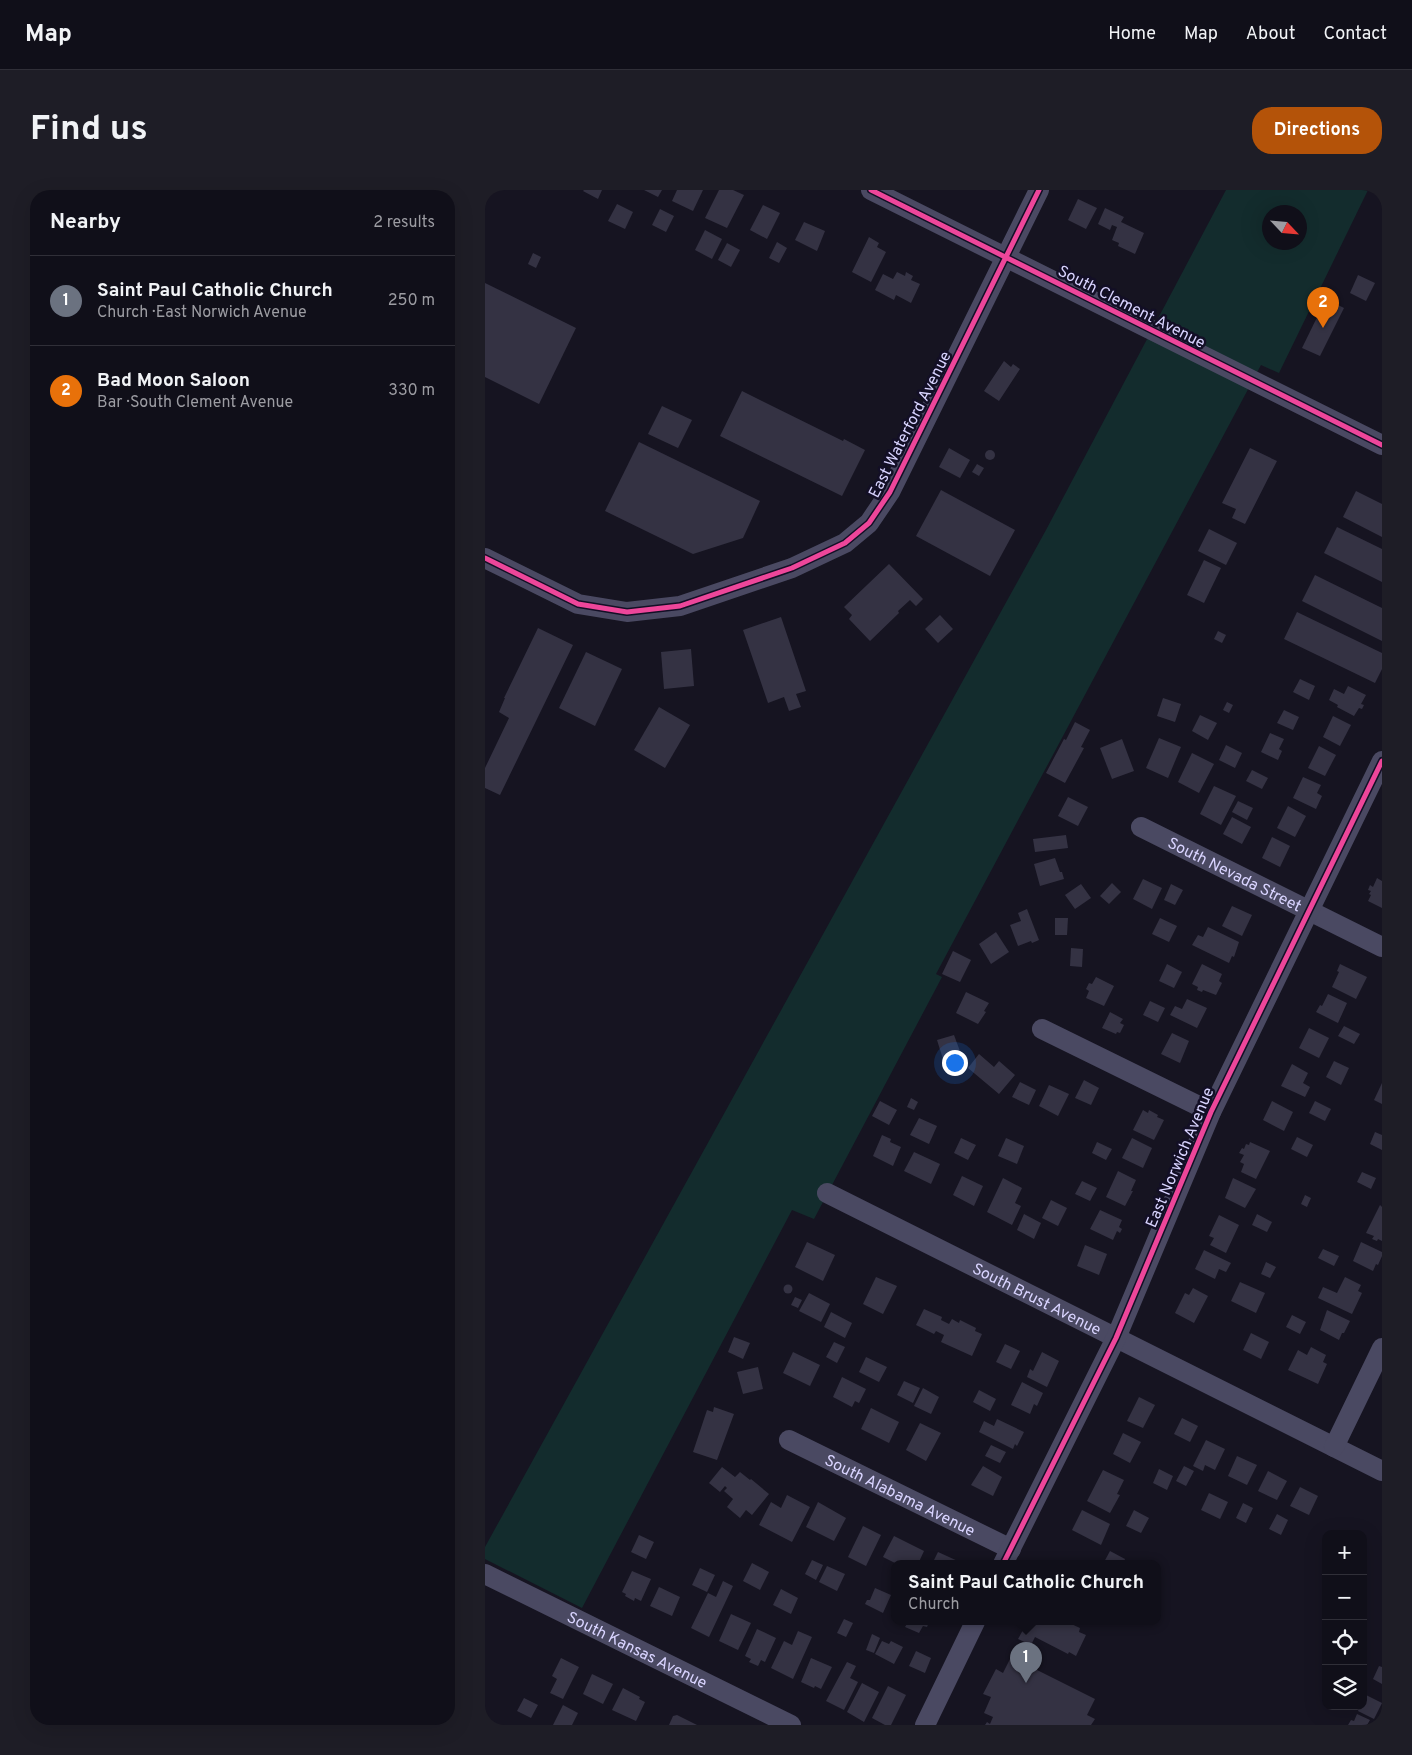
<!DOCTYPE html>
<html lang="en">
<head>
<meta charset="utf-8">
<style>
	body { margin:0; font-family:Overpass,sans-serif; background:#1e1d26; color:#f1f3f6 }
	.controls { position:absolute; right:15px; bottom:15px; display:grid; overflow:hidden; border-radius:10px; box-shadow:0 5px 20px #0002 }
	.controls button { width:45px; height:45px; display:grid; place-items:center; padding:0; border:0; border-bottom:1px solid #302f38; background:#100f19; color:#f1f3f6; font:25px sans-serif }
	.compass { position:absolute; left:777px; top:15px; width:45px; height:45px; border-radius:50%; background:#100f19; box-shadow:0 5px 20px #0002; rotate:116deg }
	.you { position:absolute; left:469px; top:872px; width:18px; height:18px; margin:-12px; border:4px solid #fff; border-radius:50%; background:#1a73e8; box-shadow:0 0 0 8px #1a73e833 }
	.badge { display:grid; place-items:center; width:32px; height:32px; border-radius:50%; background:#b45309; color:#fff; font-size:16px; font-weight:700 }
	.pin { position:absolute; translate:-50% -41px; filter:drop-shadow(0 1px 2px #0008) }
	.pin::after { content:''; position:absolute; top:26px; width:18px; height:15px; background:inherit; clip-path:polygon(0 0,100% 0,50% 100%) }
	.popup { position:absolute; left:406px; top:1370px; width:270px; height:65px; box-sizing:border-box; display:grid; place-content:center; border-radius:10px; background:#100f19; filter:drop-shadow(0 1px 4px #0005); font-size:16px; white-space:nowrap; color:#9c9ca2 }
	.popup b { font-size:19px; color:#f1f3f6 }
	.popup::after { content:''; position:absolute; left:50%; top:100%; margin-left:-10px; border:10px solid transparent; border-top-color:#100f19 }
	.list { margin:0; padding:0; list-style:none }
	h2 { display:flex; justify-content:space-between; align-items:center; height:65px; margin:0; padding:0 20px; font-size:21px }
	h2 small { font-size:16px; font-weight:400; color:#9c9ca2 }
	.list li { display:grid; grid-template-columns:32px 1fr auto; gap:15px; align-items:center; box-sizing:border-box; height:90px; padding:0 20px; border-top:1px solid #302f38 }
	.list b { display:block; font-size:19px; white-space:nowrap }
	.list p { margin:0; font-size:16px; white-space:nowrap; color:#9c9ca2 }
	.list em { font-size:16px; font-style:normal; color:#9c9ca2 }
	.icon { flex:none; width:28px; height:28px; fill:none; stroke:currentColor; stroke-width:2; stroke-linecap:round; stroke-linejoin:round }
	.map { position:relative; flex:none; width:897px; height:1535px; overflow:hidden; border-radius:20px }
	header { display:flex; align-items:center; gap:30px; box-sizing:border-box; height:70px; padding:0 25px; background:#100f19; border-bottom:1px solid #302f38 }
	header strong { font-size:24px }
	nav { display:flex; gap:28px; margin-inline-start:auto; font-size:18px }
	.intro { display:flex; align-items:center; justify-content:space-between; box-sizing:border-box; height:120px; padding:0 30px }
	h1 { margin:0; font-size:35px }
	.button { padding:12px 22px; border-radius:20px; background:#b45309; color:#fff; font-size:18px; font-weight:700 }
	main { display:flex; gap:30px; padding:0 30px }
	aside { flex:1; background:#100f19; border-radius:20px; box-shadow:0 5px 20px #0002 }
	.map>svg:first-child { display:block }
</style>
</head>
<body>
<header>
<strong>Map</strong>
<nav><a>Home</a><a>Map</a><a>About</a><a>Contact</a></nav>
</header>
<div class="intro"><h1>Find us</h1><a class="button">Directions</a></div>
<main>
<aside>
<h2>Nearby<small>2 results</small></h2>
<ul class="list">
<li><span class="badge" style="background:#6b7280">1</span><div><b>Saint Paul Catholic Church</b><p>Church · East Norwich Avenue</p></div><em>250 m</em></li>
<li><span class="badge" style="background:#e8710a">2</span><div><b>Bad Moon Saloon</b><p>Bar · South Clement Avenue</p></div><em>330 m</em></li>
</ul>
</aside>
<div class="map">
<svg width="897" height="1535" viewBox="0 0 897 1535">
	<rect width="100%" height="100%" fill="#161421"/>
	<path fill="#132c2d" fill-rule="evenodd" d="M741,0H883L794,183L776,175L451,784L457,787L329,1029L307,1020L97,1418L0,1369V1357L561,340ZM784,22H814V52H784Z"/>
	<g fill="#343243">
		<path d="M99,0H117L113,9L98,1Z"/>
		<path d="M159,0H177L173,7Z"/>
		<path d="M192,0H218L208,21L187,11Z"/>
		<path d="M234,0H248L259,5L242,38L220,28Z"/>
		<path d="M593,9L612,18L601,39L583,30Z"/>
		<path d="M132,14L148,22L140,39L123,31Z"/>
		<path d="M278,15L295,23L282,49L265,40Z"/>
		<path d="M620,18L639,27L636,32L659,43L650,64L633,56L634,53L627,50L632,37L627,35L625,40L613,34Z"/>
		<path d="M175,19L189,26L181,42L167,35Z"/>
		<path d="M319,32L340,41L332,61L310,50Z"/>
		<path d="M220,40L237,49L227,69L210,60Z"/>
		<path d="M384,47L394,53L392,57L401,62L386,92L367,82Z"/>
		<path d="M292,52L302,58L294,73L284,68Z"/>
		<path d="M242,53L255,60L246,77L233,70Z"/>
		<path d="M48,63L56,67L51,78L43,74Z"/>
		<path d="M412,82L420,86L421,82L428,86L426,90L435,94L426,113L411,105L409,110L390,100L398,84L408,89Z"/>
		<path d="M873,85L890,93L881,111L865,103Z"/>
		<path d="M0,93L91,138L54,214L0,187Z"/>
		<path d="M841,109L859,118L835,166L817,158Z"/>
		<path d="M519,171L526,177L528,174L535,179L514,211L499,201Z"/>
		<path d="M257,201L358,251L359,249L380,260L357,306L235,246Z"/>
		<path d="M177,216L207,230L193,258L163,244Z"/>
		<path d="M154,252L275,311L258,348L208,364L120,321Z"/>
		<path d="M464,258L485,270L475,288L454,277Z"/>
		<path d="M765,258L792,271L760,334L747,328L751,319L737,313Z"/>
		<circle cx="505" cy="265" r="5"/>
		<path d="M492,274L499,278L494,286L487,282Z"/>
		<path d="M456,300L530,340L505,386L431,346Z"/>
		<path d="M871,301L897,314V347L858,327Z"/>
		<path d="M852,337L897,359V392L839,363Z"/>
		<path d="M724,339L752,353L741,375L713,361Z"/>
		<path d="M719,370L736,378L719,413L702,405Z"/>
		<path d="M404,374L438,409L431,416L425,410L413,421L414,423L385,451L364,429L367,425L359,417Z"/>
		<path d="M830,385L897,418V451L817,411Z"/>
		<path d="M812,422L897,463V479L890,493L799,449Z"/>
		<path d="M455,425L468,439L453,453L440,439Z"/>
		<path d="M296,427L321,501L311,504L316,517L304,521L299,507L283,513L258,440Z"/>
		<path d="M53,438L88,455L15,605L0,598V578L24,528L14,522L20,508H19Z"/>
		<path d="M733,441L741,445L737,453L729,449Z"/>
		<path d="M206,459L209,496L179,499L176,462Z"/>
		<path d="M101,462L137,479L110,536L74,518Z"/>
		<path d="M815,489L830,496L824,510L808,502Z"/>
		<path d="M863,496L881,505L876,514L879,515L877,519L874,518L869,526L852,517L853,515L844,510L849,499L859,504Z"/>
		<path d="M678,508L696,514L690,532L672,526Z"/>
		<path d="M742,512L748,515L744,523L738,520Z"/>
		<path d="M174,517L205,535L180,578L149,560Z"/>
		<path d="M799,520L814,527L808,540L792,533Z"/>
		<path d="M715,525L732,533L723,550L707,541Z"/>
		<path d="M848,526L866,535L855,556L838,547Z"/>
		<path d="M590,532L605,540L596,557L599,558L580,593L561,583L579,549L581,550Z"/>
		<path d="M785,543L799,549L794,559L797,561L793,570L776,562Z"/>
		<path d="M674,548L696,557L683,588L661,578Z"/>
		<path d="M637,549L649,581L627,589L615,558Z"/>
		<path d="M741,555L757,563L750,578L734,570Z"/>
		<path d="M834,556L851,565L840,586L823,578Z"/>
		<path d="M707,563L729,574L714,603L693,592Z"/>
		<path d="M767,580L783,588L777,599L761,591Z"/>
		<path d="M818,587L836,595L832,603L837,606L831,619L808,608Z"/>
		<path d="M729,596L751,606L736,635L715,624Z"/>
		<path d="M583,607L603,617L593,636L573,626Z"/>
		<path d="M753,611L768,618L762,630L747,622Z"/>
		<path d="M803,616L821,626L810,647L792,638Z"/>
		<path d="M747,627L766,637L757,654L738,644Z"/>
		<path d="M581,645L583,658L550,662L548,649Z"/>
		<path d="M787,647L805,656L795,677L777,668Z"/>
		<path d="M570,668L575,682H577L579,689L555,696L549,674Z"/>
		<path d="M892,688L897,691V718L883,711L886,705L884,704L886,701L883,700L885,695L888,697Z"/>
		<path d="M658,689L677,698L667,719L648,709Z"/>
		<path d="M627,693L636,702L624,714L615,706Z"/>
		<path d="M596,694L606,708L590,719L580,705Z"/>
		<path d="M686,694L698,700L690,715L679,710Z"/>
		<path d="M747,716L767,725L757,746L737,736Z"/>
		<path d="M542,719L554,750L547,753L546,751L533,756L525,735L536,731L533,723Z"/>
		<path d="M570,728H583L582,745H570Z"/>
		<path d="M675,728L692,736L684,752L667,744Z"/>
		<path d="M723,737L754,752L749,767L747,766L744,773L707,755L713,745L718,747Z"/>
		<path d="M511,742L524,762L506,774L494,754Z"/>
		<path d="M586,758L598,759L597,777L585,776Z"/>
		<path d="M468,761L486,770L475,792L457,784Z"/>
		<path d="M682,774L697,782L689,798L674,791Z"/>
		<path d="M717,774L737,784L734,791L737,793L731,805L718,800L717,802L712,800L713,797L707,794Z"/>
		<path d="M855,774L882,787L871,809L847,797L854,782L852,781Z"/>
		<path d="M611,787L629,796L619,816L601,808L604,801L601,799L604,793L607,794Z"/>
		<path d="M481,802L504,813L499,821L501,822L493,834L471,823Z"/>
		<path d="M843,804L862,813L853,833L831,822L835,815L837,816Z"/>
		<path d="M702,809L722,818L712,838L685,825L690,816L697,819Z"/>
		<path d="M665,811L680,818L673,832L658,825Z"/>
		<path d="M625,822L638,829L635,833L639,835L635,843L632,842L631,844L617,838Z"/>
		<path d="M859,836L875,844L869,854L853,846Z"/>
		<path d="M824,838L844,848L834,868L814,858Z"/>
		<path d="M687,843L704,851L695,873L676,864Z"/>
		<path d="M469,845L476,864L458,869L452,850Z"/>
		<path d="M494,864L509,877L514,871L530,885L514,904L483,878Z"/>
		<path d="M849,871L864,878L856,895L841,887Z"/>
		<path d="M807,874L823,883L818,893L825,897L820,907L796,896Z"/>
		<path d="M599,890L614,898L606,915L590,908Z"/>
		<path d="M535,892L551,900L544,915L527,907Z"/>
		<path d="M897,893V914L889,910Z"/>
		<path d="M564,895L584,904L573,926L554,916Z"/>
		<path d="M426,908L433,912L429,920L422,917Z"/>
		<path d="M395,911L412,920L404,935L387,926Z"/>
		<path d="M787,911L808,922L799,941L778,930Z"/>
		<path d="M830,911L846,919L840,931L824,923Z"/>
		<path d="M658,920L663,923L664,920L673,925L672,927L679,930L669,950L648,940Z"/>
		<path d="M434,928L452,936L444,954L425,945Z"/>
		<path d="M890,942L897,945V960L885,954Z"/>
		<path d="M397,945L406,949L405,952L416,957L408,976L388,966Z"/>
		<path d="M812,947L828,955L822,967L806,959Z"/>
		<path d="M476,948L491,955L483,970L469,963Z"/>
		<path d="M521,948L539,956L532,974L513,966Z"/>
		<path d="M647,948L667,958L658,978L637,968Z"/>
		<path d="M612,952L627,959L621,970L607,963Z"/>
		<path d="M765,952L785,961L771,989L756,982L759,974L755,972L759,965L754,963L757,958L759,959L761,954L764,955Z"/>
		<path d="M429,962L455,974L446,994L419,981Z"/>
		<path d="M633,981L651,990L646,1001H648L640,1016L621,1007Z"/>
		<path d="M877,982L891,988L886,999L872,992Z"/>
		<path d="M477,986L498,996L489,1016L468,1005Z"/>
		<path d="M518,988L537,998L530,1013L536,1016L527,1035L502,1022Z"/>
		<path d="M748,988L771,999L760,1018L740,1008Z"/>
		<path d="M597,991L612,998L605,1011L590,1004Z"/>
		<path d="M820,1005L826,1008L822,1017L816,1014Z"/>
		<path d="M566,1010L582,1018L573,1036L557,1028Z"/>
		<path d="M895,1015L897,1017V1051L893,1049L892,1051L887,1049L889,1046L881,1043Z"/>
		<path d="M615,1020L637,1030L634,1037L637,1039L635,1043L632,1041L628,1050L605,1039Z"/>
		<path d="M539,1024L556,1033L549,1049L532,1040Z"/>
		<path d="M772,1024L787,1032L782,1042L767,1035Z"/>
		<path d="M734,1025L754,1035L741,1063L725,1055L729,1048L724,1046Z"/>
		<path d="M322,1052L350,1065L338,1091L310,1077Z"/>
		<path d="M876,1052L897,1062V1066L893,1075L891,1074L888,1081L868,1071Z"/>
		<path d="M600,1055L622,1064L614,1085L592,1076Z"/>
		<path d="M838,1059L854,1066L849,1076L833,1068Z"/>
		<path d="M719,1060L746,1073L741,1082L734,1079L730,1089L710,1079Z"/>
		<path d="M781,1072L791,1077L785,1088L776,1084Z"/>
		<path d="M391,1087L412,1096L398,1124L378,1114Z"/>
		<path d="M860,1087L876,1095L873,1101L877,1103L867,1124L833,1108L838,1097L852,1103Z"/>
		<path d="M755,1092L780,1103L771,1123L746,1111Z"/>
		<circle cx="303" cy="1099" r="4.5"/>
		<path d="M708,1098L723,1106L709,1133L690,1123L700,1103L704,1105Z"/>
		<path d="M324,1103L345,1114L336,1132L314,1121Z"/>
		<path d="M310,1107L317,1110L313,1118L306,1115Z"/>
		<path d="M439,1119L457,1127L456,1130L464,1134L467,1129L474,1133L475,1130L491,1138L490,1141L497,1144L487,1166L456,1152L459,1145L451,1141L449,1144L431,1135Z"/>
		<path d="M842,1120L865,1131L859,1143H857L854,1150L835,1140Z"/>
		<path d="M346,1122L367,1133L360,1148L339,1137Z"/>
		<path d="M807,1125L821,1132L815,1144L801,1137Z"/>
		<path d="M766,1143L784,1152L776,1169L758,1160Z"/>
		<path d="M249,1147L265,1153L258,1169L243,1162Z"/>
		<path d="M349,1152L360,1157L352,1173L341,1167Z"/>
		<path d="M520,1154L535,1161L526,1179L511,1172Z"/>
		<path d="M826,1157L841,1165L838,1172L842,1174L833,1194L803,1180L813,1160L822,1165Z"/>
		<path d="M308,1162L335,1175L325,1196L298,1183Z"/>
		<path d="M557,1162L574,1171L562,1197L542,1187L545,1179L548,1181Z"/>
		<path d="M381,1167L402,1177L394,1192L374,1182Z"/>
		<path d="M273,1177L278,1199L258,1204L252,1182Z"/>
		<path d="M357,1187L381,1199L374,1213L370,1211L367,1217L348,1207Z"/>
		<path d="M419,1191L435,1198L428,1213L412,1205Z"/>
		<path d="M537,1192L558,1203L552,1216L549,1214L545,1224L526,1215Z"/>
		<path d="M438,1198L454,1207L446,1224L429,1216Z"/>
		<path d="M494,1200L511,1209L505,1221L488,1212Z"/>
		<path d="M654,1207L670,1215L658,1238L642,1231Z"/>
		<path d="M229,1217L249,1224L232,1270L208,1262L222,1220L228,1222Z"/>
		<path d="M386,1218L414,1232L404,1253L376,1239Z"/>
		<path d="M697,1228L713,1236L705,1252L689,1244Z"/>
		<path d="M512,1229L539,1242L532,1256L530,1254L528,1259L494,1242L499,1231L509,1236Z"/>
		<path d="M435,1233L456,1243L441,1271L421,1260Z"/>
		<path d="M638,1243L656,1252L645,1273L628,1264Z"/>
		<path d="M721,1250L740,1259L730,1280L720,1275L718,1281L708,1276Z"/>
		<path d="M506,1255L521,1262L515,1273L500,1266Z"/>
		<path d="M752,1266L772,1275L762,1295L743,1286Z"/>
		<path d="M498,1276L517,1287L508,1306L486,1295Z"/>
		<path d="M699,1276L709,1281L701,1296L691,1291Z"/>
		<path d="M237,1277L250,1287L255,1282L265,1290L266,1289L284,1304L267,1325L261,1320L255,1328L242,1317L248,1309L239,1301L242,1298L240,1296L235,1302L224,1293Z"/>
		<path d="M674,1279L688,1286L682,1300L668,1293Z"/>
		<path d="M618,1280L639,1290L632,1304L635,1305L625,1323L602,1311Z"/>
		<path d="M783,1281L802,1291L792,1310L773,1301Z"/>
		<path d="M815,1297L833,1306L824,1325L805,1316Z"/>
		<path d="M724,1303L743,1312L735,1329L716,1320Z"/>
		<path d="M302,1305L325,1317L307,1352L274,1335L286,1312L296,1318Z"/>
		<path d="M333,1312L361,1328L349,1351L321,1337Z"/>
		<path d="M758,1313L768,1318L761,1333L751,1328Z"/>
		<path d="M597,1320L625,1334L616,1355L587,1340Z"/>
		<path d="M649,1320L664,1328L656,1343L641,1336Z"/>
		<path d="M792,1324L803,1330L796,1345L784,1339Z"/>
		<path d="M378,1336L396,1345L381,1376L363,1367Z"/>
		<path d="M154,1345L169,1352L161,1369L146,1362Z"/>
		<path d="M409,1346L439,1361L433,1374H412L398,1367Z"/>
		<path d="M625,1361L640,1369L638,1374H618Z"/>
		<path d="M453,1362L475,1372L474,1374H447Z"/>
		<path d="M327,1370L338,1375L331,1390L320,1384Z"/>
		<path d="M267,1373L284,1382L275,1400L258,1391Z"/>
		<path d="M342,1376L360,1384L352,1401L334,1392Z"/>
		<path d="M215,1378L230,1385L222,1402L207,1395Z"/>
		<path d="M147,1381L166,1389L156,1411L150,1408L149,1411L140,1406L141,1404L137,1402Z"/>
		<path d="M238,1391L248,1396L224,1447L206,1438L223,1403L231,1407Z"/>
		<path d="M174,1397L195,1407L187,1426L165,1416Z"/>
		<path d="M390,1398L406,1405L398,1423L380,1414L382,1410H385Z"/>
		<path d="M296,1399L313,1408L306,1424L288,1415Z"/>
		<path d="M246,1424L266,1433L253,1460L234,1451Z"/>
		<path d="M359,1429L368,1433L361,1447L352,1443Z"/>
		<path d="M423,1432H444L442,1437L438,1436L434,1443L420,1437Z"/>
		<path d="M539,1432H582L595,1438L594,1442L601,1445L591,1466L584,1462L583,1464L550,1447L546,1455L533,1449L538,1440L535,1439Z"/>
		<path d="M272,1439L291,1448L280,1472L276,1470L273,1476L264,1472L266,1469L260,1466Z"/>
		<path d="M313,1441L327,1447L308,1489L286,1478L299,1451L307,1455Z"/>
		<path d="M387,1444L395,1448L389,1463L381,1460Z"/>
		<path d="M397,1451L404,1454L406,1451L418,1457L409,1474L390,1464Z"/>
		<path d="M431,1461L446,1468L440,1483L424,1476Z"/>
		<path d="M526,1467L610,1509L602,1525L610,1529L606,1535H500L502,1532L505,1534L508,1527L499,1523L506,1507L498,1504L511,1479L518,1483Z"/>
		<path d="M76,1468L94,1477L78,1509L65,1503L72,1489L67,1486Z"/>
		<path d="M326,1468L347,1477L336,1499L330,1496L329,1498L316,1492Z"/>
		<path d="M362,1472L371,1476L365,1488L373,1492L359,1520L341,1511Z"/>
		<path d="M894,1476L897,1477V1494L888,1489Z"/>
		<path d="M107,1484L128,1494L118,1514L98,1504Z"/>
		<path d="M377,1493L394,1502L379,1532L362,1522Z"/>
		<path d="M403,1496L421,1505L406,1535H400L387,1528Z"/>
		<path d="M138,1498L155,1507L154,1509L160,1512L151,1531L127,1520Z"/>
		<path d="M881,1505L897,1513L889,1529L873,1521L875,1516H878V1510Z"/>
		<path d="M39,1508L53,1515L46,1528L32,1521Z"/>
		<path d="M78,1515L93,1523L87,1535H68Z"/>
		<path d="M872,1524L885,1530L882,1535H863L866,1530L869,1531Z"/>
		<path d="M192,1525L212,1535H184L188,1526Z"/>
	</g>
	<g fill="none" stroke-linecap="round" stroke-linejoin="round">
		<g stroke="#4a4962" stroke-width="20">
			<path d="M386,0L897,255"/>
			<path d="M0,368L93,414L142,422L195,416L307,378L360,353L384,333L405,302L554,0"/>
			<path id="s1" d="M656,637L897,757"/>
			<path d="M557,839L726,922"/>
			<path id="s2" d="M342,1003L897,1281"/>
			<path id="s3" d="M304,1250L526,1359"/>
			<path d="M849,1257L897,1158"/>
			<path d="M518,1374L631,1148L726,922L897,571"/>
			<path id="s4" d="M0,1384L306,1535"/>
			<path d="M440,1535L490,1432"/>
		</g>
		<g stroke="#130f26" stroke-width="8">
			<g id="cycleway">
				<path d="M386,0L897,255"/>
				<path d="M0,368L93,414L142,422L195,416L307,378L360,353L384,333L405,302L554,0"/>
				<path d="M518,1374L631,1148L726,922L897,571"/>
			</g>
		</g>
		<use href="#cycleway" stroke="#ed469a" stroke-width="5"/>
	</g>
	<g text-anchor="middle" stroke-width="5" stroke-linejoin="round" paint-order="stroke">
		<g font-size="16" fill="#d9d4ff" stroke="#130f26">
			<text transform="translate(647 116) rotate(27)" y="6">South Clement Avenue</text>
			<text transform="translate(424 234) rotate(-63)" y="6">East Waterford Avenue</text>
			<text dy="6" stroke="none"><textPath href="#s1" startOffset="105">South Nevada Street</textPath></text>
			<text transform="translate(694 967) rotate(-67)" y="6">East Norwich Avenue</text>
			<text dy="6" stroke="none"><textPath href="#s2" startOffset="235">South Brust Avenue</textPath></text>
			<text dy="6" stroke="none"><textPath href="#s3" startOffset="124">South Alabama Avenue</textPath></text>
			<text dy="6" stroke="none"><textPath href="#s4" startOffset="170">South Kansas Avenue</textPath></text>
		</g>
	</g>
</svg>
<div class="controls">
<button>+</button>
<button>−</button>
<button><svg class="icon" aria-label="locate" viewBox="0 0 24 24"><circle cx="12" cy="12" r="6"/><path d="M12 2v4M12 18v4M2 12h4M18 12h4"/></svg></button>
<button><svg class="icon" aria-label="layers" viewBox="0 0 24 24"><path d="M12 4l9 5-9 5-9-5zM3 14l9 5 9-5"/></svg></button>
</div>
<svg class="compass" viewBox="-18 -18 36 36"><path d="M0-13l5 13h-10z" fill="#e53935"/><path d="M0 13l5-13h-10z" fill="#9c9ca2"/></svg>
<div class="you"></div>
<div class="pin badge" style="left:541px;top:1493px;background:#6b7280">1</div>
<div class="popup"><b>Saint Paul Catholic Church</b>Church</div>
<div class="pin badge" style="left:838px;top:138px;background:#e8710a">2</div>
</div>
</main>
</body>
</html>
